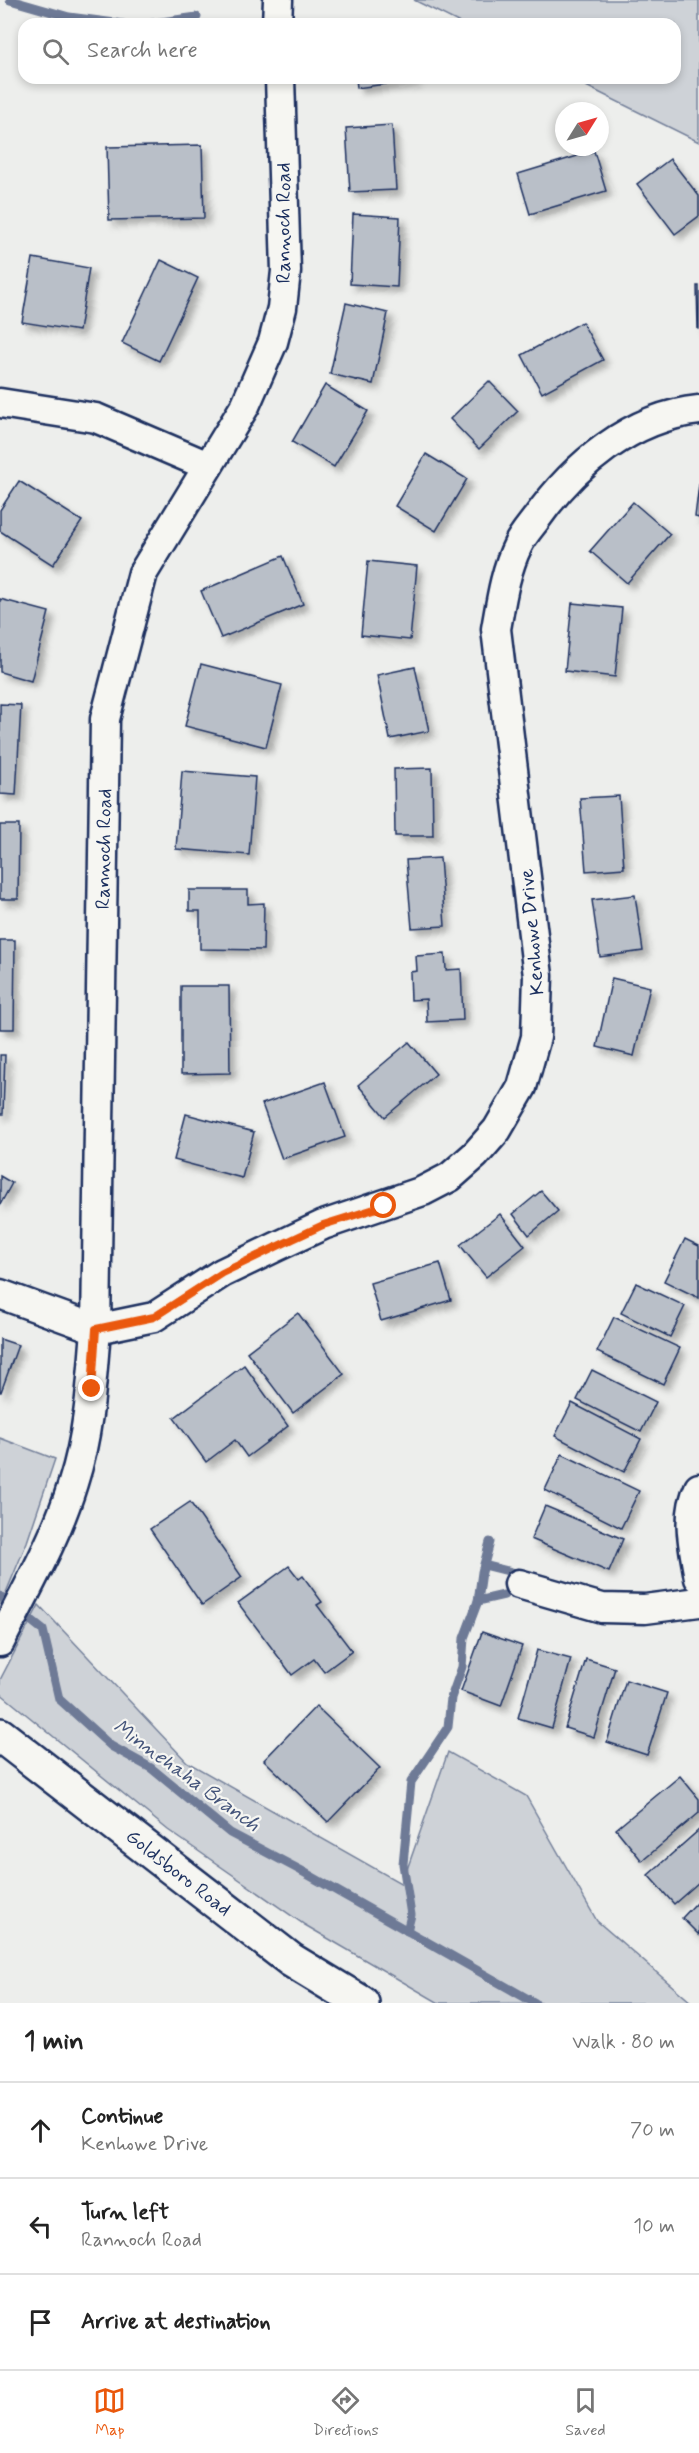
<!DOCTYPE html>
<html lang="en">
<head>
<meta charset="utf-8">
<style>
	body { margin:0; font-family:Mynerve,sans-serif; background:#f6f6f6; color:#222 }
	.compass { position:absolute; left:555px; top:102px; width:54px; height:54px; border-radius:50%; background:#fff; box-shadow:0 3px 9px #0003; rotate:53deg }
	.stop { position:absolute; width:18px; height:18px; margin:-14px; border:4px solid #ea580c; border-radius:50%; background:#fff }
	.stop.end { background:#ea580c; border-color:#fff; box-shadow:0 2px 6px #0008 }
	.list { margin:0; padding:0; list-style:none }
	h2 { display:flex; justify-content:space-between; align-items:center; height:78px; margin:0; padding:0 24px; font-size:26px }
	h2 small { font-size:20px; font-weight:400; color:#767676 }
	.list li { display:grid; grid-template-columns:39px 1fr auto; gap:18px; align-items:center; box-sizing:border-box; height:96px; padding:0 24px; border-top:2px solid #e0e0e0 }
	.list b { display:block; font-size:22px; white-space:nowrap }
	.list p { margin:0; font-size:20px; white-space:nowrap; color:#767676 }
	.list em { font-size:20px; font-style:normal; color:#767676 }
	.icon { flex:none; width:33px; height:33px; fill:none; stroke:currentColor; stroke-width:2; stroke-linecap:round; stroke-linejoin:round }
	.map { position:relative; flex:none; width:699px; height:2003px; overflow:hidden }
	.search { position:absolute; background:#fff; box-shadow:0 3px 9px #0003; left:18px; right:18px; top:18px; height:66px; display:flex; align-items:center; gap:15px; box-sizing:border-box; padding:0 21px; border-radius:18px; color:#767676; font-size:22px }
	.sheet { height:366px; background:#fff }
	nav { display:flex; justify-content:space-around; align-items:center; box-sizing:border-box; height:84px; border-top:2px solid #e0e0e0; background:#fff; font-size:16px; color:#767676 }
	nav a { display:grid; justify-items:center; gap:3px }
	nav .on { color:#ea580c }
	.map>svg:first-child { display:block }
</style>
</head>
<body>
<div class="map">
<svg width="699" height="2003" viewBox="0 0 699 2003">
	<defs>
		<filter id="shadow"><feDropShadow dx="5.5" dy="5.5" stdDeviation="3" flood-color="#0004"/></filter>
	</defs>
	<rect width="100%" height="100%" fill="#edeeec"/>
	<filter id="ink" filterUnits="userSpaceOnUse"><feTurbulence type="fractalNoise" baseFrequency=".0167" numOctaves="2"/><feDisplacementMap in="SourceGraphic" scale="12" xChannelSelector="R" yChannelSelector="G"/><feConvolveMatrix kernelMatrix="1 2 1 2 8 2 1 2 1" color-interpolation-filters="sRGB"/></filter>
	<g filter="url(#ink)">
		<g fill="#ced2d7" stroke="#74809a" stroke-width="1.5">
			<path d="M414,0H699V142L570,78H675V24H462Z"/>
			<path d="M0,1438L55,1459L27,1542L0,1607Z"/>
			<path d="M39,1605L187,1762L402,1884L448,1752L526,1796L597,1921L692,2003H439L305,1925L168,1830L0,1693V1680Z"/>
		</g>
		<g fill="none" stroke-linecap="round" stroke-linejoin="round">
			<g stroke="#6e7a96" stroke-width="9">
				<path d="M10,0L69,17L123,24"/>
				<path d="M147,24L197,17"/>
				<path d="M484,1565L512,1572"/>
				<path d="M0,1596L43,1630L59,1699L111,1746L151,1768L230,1833L300,1870L535,2003"/>
				<path d="M478,1601L504,1595"/>
				<path d="M407,1931L411,1915L403,1864L411,1782L448,1727L451,1698L462,1667L464,1638L478,1601L482,1572L490,1542"/>
			</g>
		</g>
		<g fill="#b9bfc8" stroke="#1b2f5e" stroke-width="1.5" filter="url(#shadow)">
			<path d="M356,78H415V80L357,88Z"/>
			<path d="M392,125L396,190L350,192L346,128Z"/>
			<path d="M202,145L204,218L109,220L107,147Z"/>
			<path d="M594,151L606,191L530,214L518,174Z"/>
			<path d="M670,159L699,196V216L675,234L637,184Z"/>
			<path d="M353,214L400,217L397,287L350,284Z"/>
			<path d="M33,258L89,268L79,331L22,322Z"/>
			<path d="M161,260L198,278L159,361L122,343Z"/>
			<path d="M697,286H699V329H698Z"/>
			<path d="M346,303L388,313L373,384L330,374Z"/>
			<path d="M582,322L603,360L542,393L522,355Z"/>
			<path d="M489,381L518,411L479,449L450,419Z"/>
			<path d="M325,385L368,411L334,467L292,442Z"/>
			<path d="M426,454L467,479L436,531L395,506Z"/>
			<path d="M19,481L82,521L53,565L0,531V510Z"/>
			<path d="M699,484V518L695,517Z"/>
			<path d="M633,502L670,534L627,583L590,551Z"/>
			<path d="M283,556L303,604L221,638L201,591Z"/>
			<path d="M368,561L417,566L410,640L361,635Z"/>
			<path d="M0,599L49,612L31,681L0,672Z"/>
			<path d="M572,603L622,608L615,677L565,671Z"/>
			<path d="M201,664L282,685L266,747L185,726Z"/>
			<path d="M415,667L429,731L390,739L377,675Z"/>
			<path d="M0,704L21,705L16,795L0,794Z"/>
			<path d="M432,768L433,836H395L394,769Z"/>
			<path d="M182,771L255,777L249,855L176,849Z"/>
			<path d="M619,796L624,868L586,871L580,798Z"/>
			<path d="M0,825H19L18,899H0Z"/>
			<path d="M440,858L445,926L412,928L406,860Z"/>
			<path d="M189,890H248V904L264,903L263,950L200,949V911H189Z"/>
			<path d="M635,895L643,951L600,957L592,900Z"/>
			<path d="M0,940H15L14,1029H0Z"/>
			<path d="M445,954L446,970L461,969L463,1020L427,1022L426,999L411,1000L410,972L417,971L416,956Z"/>
			<path d="M612,978L650,987L634,1056L597,1047Z"/>
			<path d="M181,986H229L230,1073L181,1074Z"/>
			<path d="M409,1042L436,1074L385,1117L358,1085Z"/>
			<path d="M0,1055H5L3,1114H0Z"/>
			<path d="M325,1082L345,1137L282,1159L262,1104Z"/>
			<path d="M186,1114L254,1132L242,1178L174,1160Z"/>
			<path d="M0,1176L12,1183L0,1205Z"/>
			<path d="M541,1191L558,1211L529,1235L513,1214Z"/>
			<path d="M500,1214L525,1246L486,1277L460,1245Z"/>
			<path d="M685,1239L699,1246V1298L664,1281Z"/>
			<path d="M440,1263L451,1300L381,1321L370,1283Z"/>
			<path d="M636,1283L685,1306L670,1337L621,1313Z"/>
			<path d="M298,1313L344,1374L293,1413L247,1352Z"/>
			<path d="M614,1317L680,1348L663,1384L597,1352Z"/>
			<path d="M0,1339L18,1345L1,1392H0Z"/>
			<path d="M244,1365L288,1426L247,1457L235,1440L206,1462L174,1418Z"/>
			<path d="M592,1370L656,1402L641,1432L577,1400Z"/>
			<path d="M572,1403L641,1439L624,1472L555,1436Z"/>
			<path d="M562,1454L639,1491L621,1528L545,1490Z"/>
			<path d="M190,1502L242,1577L202,1605L150,1529Z"/>
			<path d="M545,1506L623,1539L609,1572L531,1539Z"/>
			<path d="M289,1566L299,1579L303,1576L322,1602L317,1605L352,1651L324,1672L314,1659L292,1675L238,1603Z"/>
			<path d="M482,1632L522,1646L501,1706L461,1691Z"/>
			<path d="M537,1650L571,1659L552,1728L518,1718Z"/>
			<path d="M586,1659L615,1668L594,1737L565,1728Z"/>
			<path d="M626,1680L667,1693L647,1755L607,1742Z"/>
			<path d="M316,1706L380,1768L328,1822L264,1760Z"/>
			<path d="M680,1776L699,1799V1813L642,1861L616,1829Z"/>
			<path d="M699,1830V1882L674,1904L648,1875Z"/>
			<path d="M699,1900V1935L682,1918Z"/>
		</g>
		<g fill="none" stroke-linecap="round" stroke-linejoin="round">
			<g stroke="#1b2f5e" stroke-width="33">
				<g id="minor">
					<path d="M277,24L278,0"/>
					<path d="M0,403L96,418L208,466"/>
					<path d="M0,1294L96,1329L154,1317L222,1273L276,1247L323,1225L423,1191L450,1177L475,1155L497,1130L522,1087L536,1037L538,976L496,629C501,601 505,571 518,545C522,536 530,527 536,519C574,465 631,417 699,410"/>
					<path d="M699,1488C685,1517 694,1547 699,1578"/>
					<path d="M519,1584L602,1608L645,1609L699,1602"/>
					<path d="M0,1642C26,1590 56,1539 73,1483C89,1434 92,1380 96,1329L105,719L143,573L245,406L273,342L282,308L286,271L280,78"/>
				</g>
			</g>
			<g stroke="#1b2f5e" stroke-width="38">
				<path id="major" d="M0,1735L291,1960L362,2003"/>
			</g>
			<use href="#minor" stroke="#f6f6f2" stroke-width="28"/>
			<use href="#major" stroke="#f6f6f2" stroke-width="33"/>
		</g>
	</g>
	<g fill="none" stroke-linecap="round" stroke-linejoin="round" filter="url(#ink)">
		<path stroke="#ea580c" stroke-width="8" d="M92,1389L96,1329L154,1317L222,1273L276,1247L323,1225L384,1206"/>
	</g>
	<g text-anchor="middle" stroke-width="4.5" stroke-linejoin="round" paint-order="stroke">
		<g font-size="20" fill="#1b2f5e" stroke="#f6f6f2">
			<text transform="translate(283 223) rotate(-90)" y="7">Rannoch Road</text>
			<text transform="translate(103 849) rotate(-89)" y="7">Rannoch Road</text>
			<text transform="translate(531 932) rotate(-95)" y="7">Kenhowe Drive</text>
			<text transform="translate(179 1872) rotate(38)" y="7">Goldsboro Road</text>
		</g>
		<g font-size="21" font-style="italic" fill="#44547a" stroke="#f6f6f2">
			<text transform="translate(187 1775) rotate(36)" y="7">Minnehaha Branch</text>
		</g>
	</g>
</svg>
<svg class="compass" viewBox="-18 -18 36 36"><path d="M0-13l5 13h-10z" fill="#e53935"/><path d="M0 13l5-13h-10z" fill="#767676"/></svg>
<div class="stop" style="left:384px;top:1206px"></div>
<div class="stop end" style="left:92px;top:1389px"></div>
<div class="search"><svg class="icon" aria-label="search" viewBox="0 0 24 24"><circle cx="10" cy="10" r="6"/><path d="M15 15l6 6"/></svg>Search here</div>
</div>
<section class="sheet">
<h2>1 min<small>Walk · 80 m</small></h2>
<ul class="list">
<li><svg class="icon" aria-label="ahead" viewBox="0 0 24 24"><path d="M12 20V5M6 11l6-6 6 6"/></svg><div><b>Continue</b><p>Kenhowe Drive</p></div><em>70 m</em></li>
<li><svg class="icon" aria-label="left" viewBox="0 0 24 24"><path d="M17 20v-9H6M10 6l-5 5 5 5"/></svg><div><b>Turn left</b><p>Rannoch Road</p></div><em>10 m</em></li>
<li><svg class="icon" aria-label="arrive" viewBox="0 0 24 24"><path d="M6 21V4h12l-3 4 3 4H6"/></svg><div><b>Arrive at destination</b></div></li>
</ul>
</section>
<nav>
<a class="on"><svg class="icon" aria-label="map" viewBox="0 0 24 24"><path d="M3 6l6-2 6 2 6-2v14l-6 2-6-2-6 2zM9 4v14M15 6v14"/></svg>Map</a>
<a><svg class="icon" aria-label="directions" viewBox="0 0 24 24"><path d="M12 3l9 9-9 9-9-9zM9 14v-3h6M13 9l2 2-2 2"/></svg>Directions</a>
<a><svg class="icon" aria-label="saved" viewBox="0 0 24 24"><path d="M7 4h10v16l-5-4-5 4z"/></svg>Saved</a>
</nav>
</body>
</html>
